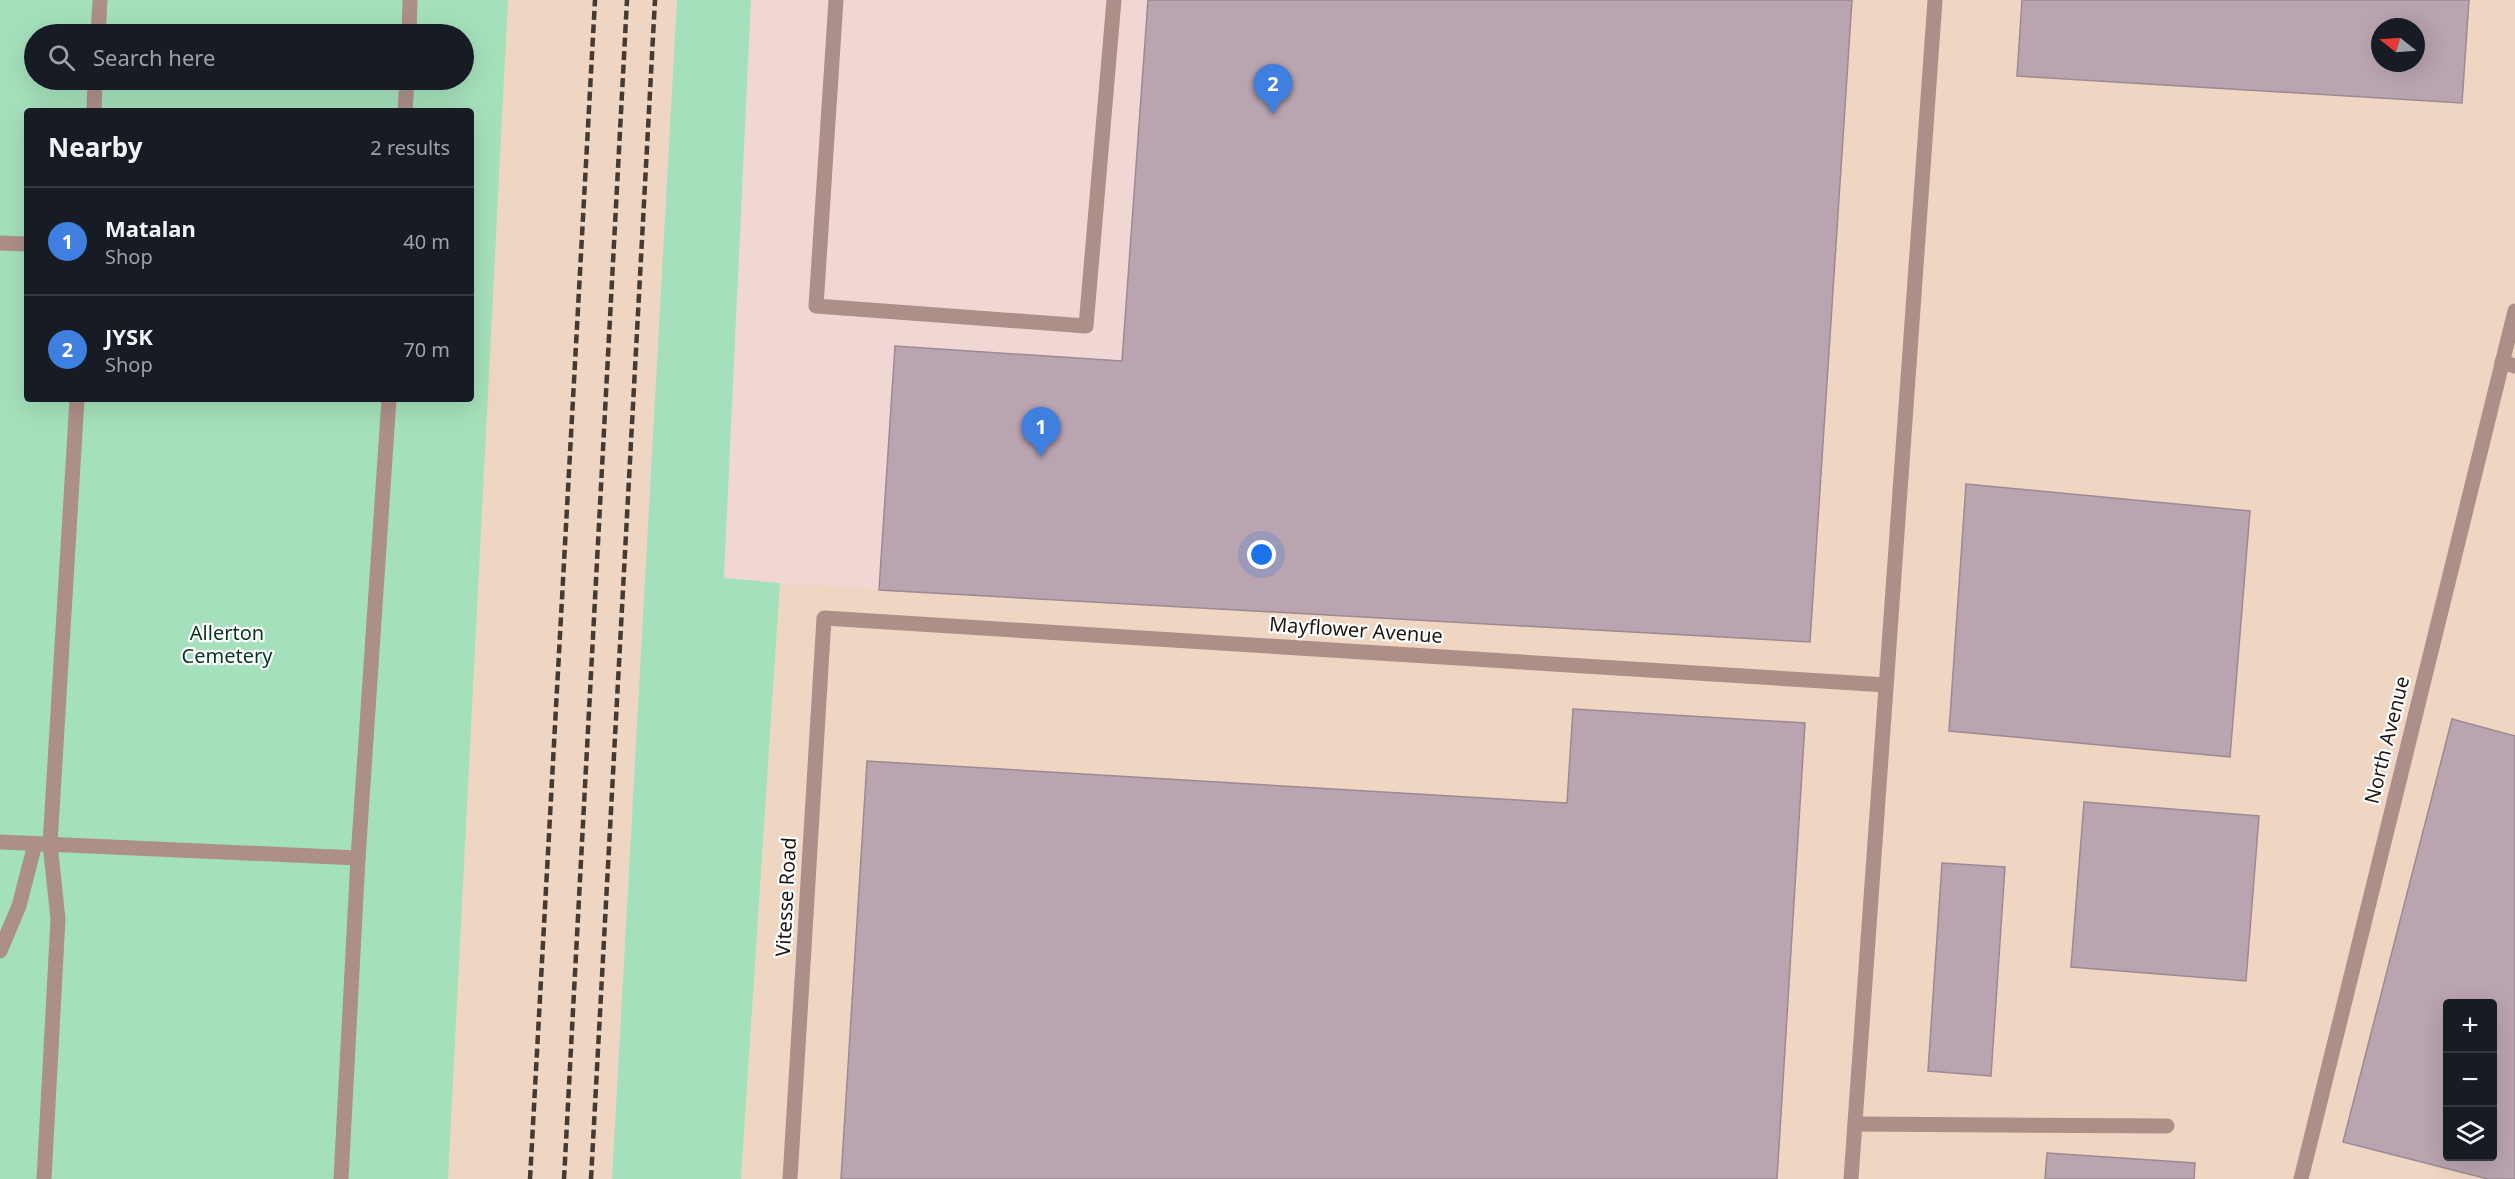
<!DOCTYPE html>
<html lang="en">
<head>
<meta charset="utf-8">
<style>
	body { margin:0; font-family:"Noto Sans",sans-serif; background:#20242c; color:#f1f3f6 }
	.controls { position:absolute; right:18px; bottom:18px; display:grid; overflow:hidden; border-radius:6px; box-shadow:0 6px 24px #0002 }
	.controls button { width:54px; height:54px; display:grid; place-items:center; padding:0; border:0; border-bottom:2px solid #363941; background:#171b24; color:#f1f3f6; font:30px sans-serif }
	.compass { position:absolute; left:2371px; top:18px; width:54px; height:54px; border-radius:50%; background:#171b24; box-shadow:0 6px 24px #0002; rotate:287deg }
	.you { position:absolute; left:1262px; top:555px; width:21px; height:21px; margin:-15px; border:4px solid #fff; border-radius:50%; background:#1a73e8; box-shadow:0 0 0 9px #1a73e833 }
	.badge { display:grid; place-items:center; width:39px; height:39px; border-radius:50%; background:#0f766e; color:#fff; font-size:20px; font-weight:700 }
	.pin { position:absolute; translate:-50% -50px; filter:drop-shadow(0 2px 3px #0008) }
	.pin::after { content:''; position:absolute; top:32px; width:21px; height:18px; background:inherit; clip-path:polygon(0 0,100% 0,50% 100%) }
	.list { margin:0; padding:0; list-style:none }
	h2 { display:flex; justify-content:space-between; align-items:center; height:78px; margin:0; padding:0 24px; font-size:26px }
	h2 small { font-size:20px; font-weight:400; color:#9ea1a6 }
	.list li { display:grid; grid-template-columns:39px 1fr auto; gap:18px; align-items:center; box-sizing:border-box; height:108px; padding:0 24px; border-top:2px solid #363941 }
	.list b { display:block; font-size:22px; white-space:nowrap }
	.list p { margin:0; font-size:20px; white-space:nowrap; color:#9ea1a6 }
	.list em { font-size:20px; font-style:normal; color:#9ea1a6 }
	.icon { flex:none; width:33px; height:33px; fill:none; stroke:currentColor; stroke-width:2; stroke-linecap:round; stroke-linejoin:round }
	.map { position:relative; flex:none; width:2515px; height:1179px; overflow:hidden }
	.search { position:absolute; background:#171b24; box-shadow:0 6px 24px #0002; left:24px; top:24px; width:450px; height:66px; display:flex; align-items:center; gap:15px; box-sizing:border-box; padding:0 21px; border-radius:33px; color:#9ea1a6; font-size:22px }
	.panel { position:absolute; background:#171b24; box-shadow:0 6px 24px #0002; left:24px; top:108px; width:450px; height:294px; border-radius:6px }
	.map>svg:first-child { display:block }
</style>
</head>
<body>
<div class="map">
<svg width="2515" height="1179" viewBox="0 0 2515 1179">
	<rect width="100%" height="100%" fill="#f6e4d5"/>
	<path fill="#f1d7d3" d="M751,0H1852L1810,642L879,590L724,579Z"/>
	<g fill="#eed6c2" fill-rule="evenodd">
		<path d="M491,0H751L689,1179H424L471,399Z"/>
		<path d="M1425,0H2515V1179H741L780,583L1385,618ZM2380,27H2416V63H2380ZM2448,1004H2492V1156H2448Z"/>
	</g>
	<g fill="#a5e0bc" fill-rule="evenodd">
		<path d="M0,0H508L448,1179H0ZM34,34H464V80H34ZM27,111H471V399H27Z"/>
		<path d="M677,0H751L724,578L780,583L741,1179H612Z"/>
	</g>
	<g fill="#b9a4af" stroke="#9d8994" stroke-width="1.5" fill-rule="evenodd">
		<path d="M1148,0H1852L1810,642L879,590L895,346L1122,361Z"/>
		<path d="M2022,0H2469L2462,103L2017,76ZM2380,27H2416V63H2380Z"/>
		<path d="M1966,484L2250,511L2230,757L1949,731Z"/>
		<path d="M1573,709L1805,723L1777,1179H841L867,761L1567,803Z"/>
		<path d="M2452,719L2515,736V1179H2488L2343,1142ZM2448,1004H2492V1156H2448Z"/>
		<path d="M2084,802L2259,816L2246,981L2071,967Z"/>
		<path d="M1942,863L2005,867L1991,1076L1928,1071Z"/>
		<path d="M2047,1153L2195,1163L2194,1179H2045Z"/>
	</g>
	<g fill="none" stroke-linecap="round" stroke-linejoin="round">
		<g stroke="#ad8f89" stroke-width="15">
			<path d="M836,0L816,306L1086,326L1114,0"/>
			<path d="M98,34L100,0"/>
			<path d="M409,34L410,0"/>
			<path d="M94,111L95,80"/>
			<path d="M405,111L407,80"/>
			<path d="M0,243L27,244"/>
			<path d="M2502,362L2515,366"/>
			<path d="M0,842L358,858"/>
			<path d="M0,951L19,906L35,844"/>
			<path d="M1855,1124L2167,1126"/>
			<path d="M44,1179L58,919L50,844L77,399"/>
			<path d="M341,1179L358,858L389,399"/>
			<path d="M790,1179L824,618L1886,685"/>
		</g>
		<g stroke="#ad8f89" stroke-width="15">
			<path d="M1851,1179L1935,0"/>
			<path d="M2301,1179L2515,311"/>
		</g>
		<g stroke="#443c34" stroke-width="4.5" stroke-dasharray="9 4.5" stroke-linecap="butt">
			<path d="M530,1179L595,0"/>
			<path d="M564,1179L627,0"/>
			<path d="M591,1179L655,0"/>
		</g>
	</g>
	<g text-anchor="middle" stroke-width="4.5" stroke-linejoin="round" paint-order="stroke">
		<g font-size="20" fill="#1e1812" stroke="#fff">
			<text transform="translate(1356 630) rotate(4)" y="7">Mayflower Avenue</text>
			<text transform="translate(2387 740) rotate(-76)" y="7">North Avenue</text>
			<text transform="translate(786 897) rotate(-87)" y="7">Vitesse Road</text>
		</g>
		<g font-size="20" fill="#03371f" stroke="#fff">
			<text x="227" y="640">Allerton<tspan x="227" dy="23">Cemetery</tspan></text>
		</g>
	</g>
</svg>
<div class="controls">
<button>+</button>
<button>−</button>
<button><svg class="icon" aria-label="layers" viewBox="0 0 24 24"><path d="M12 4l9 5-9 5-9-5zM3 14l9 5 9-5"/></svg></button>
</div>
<svg class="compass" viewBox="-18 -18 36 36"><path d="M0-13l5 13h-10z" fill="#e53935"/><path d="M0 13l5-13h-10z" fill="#9ea1a6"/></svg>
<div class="you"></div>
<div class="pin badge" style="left:1041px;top:457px;background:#3f7fe0">1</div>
<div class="pin badge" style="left:1273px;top:114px;background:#3f7fe0">2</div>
<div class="search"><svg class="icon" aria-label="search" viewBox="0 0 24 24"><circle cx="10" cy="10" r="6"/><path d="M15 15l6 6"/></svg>Search here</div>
<section class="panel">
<h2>Nearby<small>2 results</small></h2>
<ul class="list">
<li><span class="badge" style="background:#3f7fe0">1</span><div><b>Matalan</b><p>Shop</p></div><em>40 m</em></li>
<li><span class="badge" style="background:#3f7fe0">2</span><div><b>JYSK</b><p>Shop</p></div><em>70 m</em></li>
</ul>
</section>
</div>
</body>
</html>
